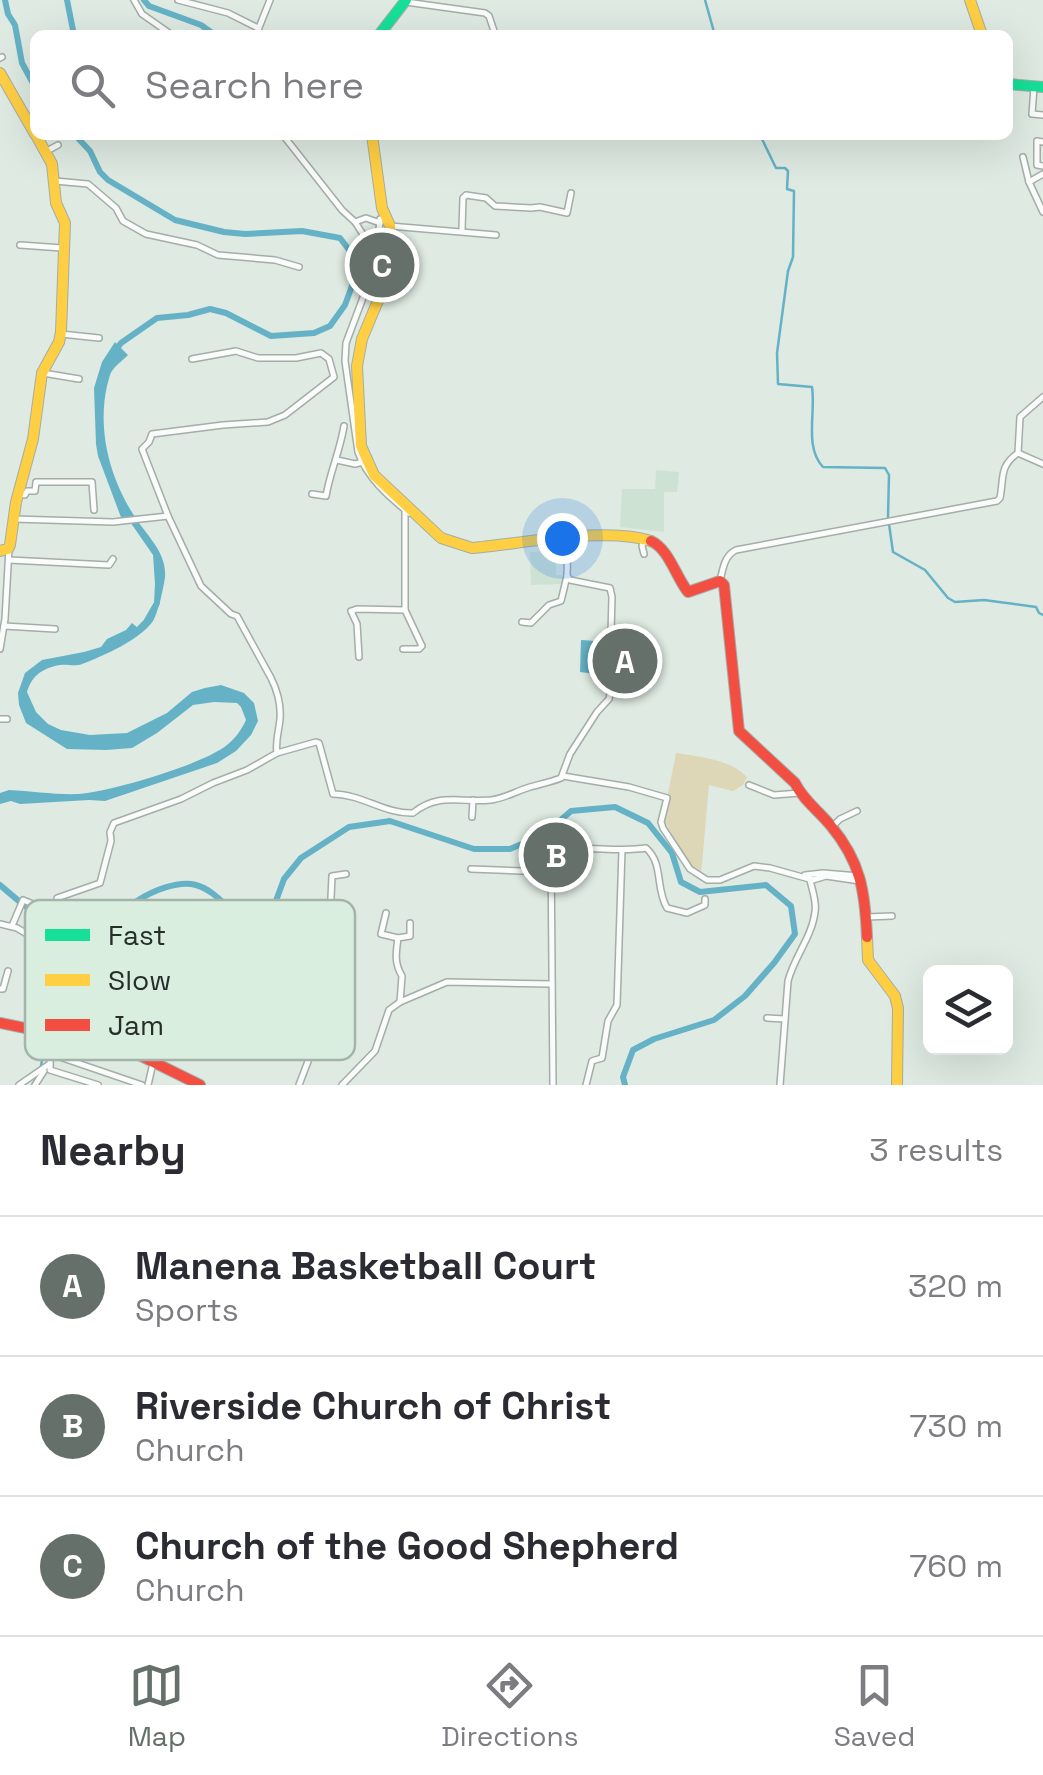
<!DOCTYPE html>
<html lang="en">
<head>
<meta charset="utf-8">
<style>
	body { margin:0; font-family:"Space Grotesk",sans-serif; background:#f7f7f7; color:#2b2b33 }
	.controls { position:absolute; right:30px; bottom:30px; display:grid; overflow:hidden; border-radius:15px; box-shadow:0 10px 40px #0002 }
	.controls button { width:90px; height:90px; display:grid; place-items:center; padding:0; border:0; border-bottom:2px solid #e1e1e2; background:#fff; color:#2b2b33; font:50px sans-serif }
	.you { position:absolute; left:562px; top:538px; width:35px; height:35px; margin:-25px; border:8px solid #fff; border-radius:50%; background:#1a73e8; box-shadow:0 0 0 15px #1a73e833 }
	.badge { display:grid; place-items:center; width:65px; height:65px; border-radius:50%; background:#66706a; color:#fff; font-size:32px; font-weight:700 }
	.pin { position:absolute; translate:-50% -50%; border:5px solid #fff; box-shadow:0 2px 10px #0006 }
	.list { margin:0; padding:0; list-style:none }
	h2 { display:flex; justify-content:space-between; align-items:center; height:130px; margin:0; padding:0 40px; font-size:42px }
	h2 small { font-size:32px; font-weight:400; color:#7c7c81 }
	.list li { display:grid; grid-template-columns:65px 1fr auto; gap:30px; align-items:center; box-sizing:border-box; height:140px; padding:0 40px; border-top:2px solid #e1e1e2 }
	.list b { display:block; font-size:38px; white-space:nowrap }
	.list p { margin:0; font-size:32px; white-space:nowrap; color:#7c7c81 }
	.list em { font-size:32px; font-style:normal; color:#7c7c81 }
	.icon { flex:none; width:55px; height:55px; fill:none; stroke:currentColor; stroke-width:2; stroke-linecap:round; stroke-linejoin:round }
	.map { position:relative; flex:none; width:1043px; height:1085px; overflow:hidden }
	.search { position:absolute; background:#fff; box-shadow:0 10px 40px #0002; left:30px; right:30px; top:30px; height:110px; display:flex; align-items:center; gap:25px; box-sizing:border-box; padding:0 35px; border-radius:15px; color:#7c7c81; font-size:38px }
	.sheet { height:550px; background:#fff }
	nav { display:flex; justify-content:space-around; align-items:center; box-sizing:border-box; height:140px; border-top:2px solid #e1e1e2; background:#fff; font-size:28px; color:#7c7c81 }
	nav a { display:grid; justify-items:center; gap:5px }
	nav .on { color:#66706a }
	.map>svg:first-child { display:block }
</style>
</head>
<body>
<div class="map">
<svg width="1043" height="1085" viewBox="0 0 1043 1085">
	<rect width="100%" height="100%" fill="#deeae2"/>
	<g fill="#cee2d4">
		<path d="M656,470L679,472L677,492H664V532L620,527L622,489H655Z"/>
		<path d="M556,551V575H563V584L531,585L530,552Z"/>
	</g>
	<path fill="#ddd7b7" d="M676,753C701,757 729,759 747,777L743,785L733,791L709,785L701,875L695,873L663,819Z"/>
	<g fill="#65b2c6">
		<path d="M115,342L128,355C123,360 115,366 112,371C110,373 108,383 107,386C97,430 110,479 135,517C146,535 167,552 165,577C164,586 158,613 153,621C140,640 103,656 82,664C74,667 68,664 60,665C43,668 32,675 27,692L36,712L48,724L61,730L90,735L127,733L167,713L192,692L205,688L221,685L244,693L254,703L258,721L251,735L236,751L217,763L105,801L89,800L20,804L11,801L0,804V793L9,790C32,791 56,795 79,794C110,792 204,764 227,745C235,739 242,729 246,720L241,707L237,703L214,702L193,705L157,733L132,748L106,750L67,749L26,723L19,705L18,693L25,673L42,660L84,652L101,647L107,639L126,630L132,623L139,629C158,611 163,577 155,553C151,540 140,529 132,519L122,520L98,456L96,444L94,388L102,362Z"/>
		<path d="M581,640L596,641L597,674L580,672Z"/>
	</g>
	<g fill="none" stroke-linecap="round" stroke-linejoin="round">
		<g stroke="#65b2c6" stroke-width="2.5">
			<path d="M705,0L714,32L717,35"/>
			<path d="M760,135L776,168H785L788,171L787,189L794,191L793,257L788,271L777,353L778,384L812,387C816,413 804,447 823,467L885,468L889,475L888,517L893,552L925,570L948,598L955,602L984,600L1036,607L1039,613L1043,615"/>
			<path d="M48,1028C48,1014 43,1006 43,993C43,977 53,965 48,949"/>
			<path d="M41,1066L47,1034"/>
		</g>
		<g stroke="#65b2c6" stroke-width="6">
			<path d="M5,0L8,14L15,25L22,63L35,87"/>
			<path d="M67,0L74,35"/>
			<path d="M144,0L149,6L201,25L215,35"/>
			<path d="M75,135L90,151L100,172L108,180L175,220L224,232L245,234L302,231L340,238L353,255L356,275L345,305L330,326L314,333L271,336L226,313L210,309L188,315L157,318L121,343L116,350"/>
			<path d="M129,515L156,554L158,584L157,603L146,622L136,632"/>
			<path d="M0,885C15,898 33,914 51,922C67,928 98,930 113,921C122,916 129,907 137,901C152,891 178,880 196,885C215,890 229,911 246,922L265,919L273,909L284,879L301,858L349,827L390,821L474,849H510L545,834L571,811L615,807L648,823L672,853L681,882L700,892L766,885L791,906L795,934L774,963L745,996L714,1020L654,1039L633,1050L623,1077L625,1085"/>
		</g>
		<g stroke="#a4ada7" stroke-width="8">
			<g id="street">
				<path d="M134,0L142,14L172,35"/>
				<path d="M178,0L228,13L258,28"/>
				<path d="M406,2L485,13L489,16L494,31"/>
				<path d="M256,35L270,0"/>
				<path d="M0,58L2,57"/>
				<path d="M1034,87L1032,114L1043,115"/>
				<path d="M283,135L342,210L355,222L366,218L380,223V219"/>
				<path d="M1043,142L1037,141V165L1043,166"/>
				<path d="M45,152L58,145"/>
				<path d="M1023,157L1029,182L1043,212"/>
				<path d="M55,181L88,184L116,208L123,221L146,234L197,245L218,255L275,260L299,267"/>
				<path d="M1029,182L1043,174"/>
				<path d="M355,222L375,253"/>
				<path d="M380,223L370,279L346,343L345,361L358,452C367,478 388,496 409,513"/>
				<path d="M390,226L496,235"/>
				<path d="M462,230L463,198L466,195L486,198L495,206L531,208L540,207L567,213L571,193"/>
				<path d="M20,245L62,248"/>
				<path d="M61,334L99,338"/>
				<path d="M43,373L79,379"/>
				<path d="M1018,453L1020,417L1043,397"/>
				<path d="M337,460L355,464L363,462"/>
				<path d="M18,494L25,495L27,491H35L36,482H92L94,510"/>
				<path d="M312,494L326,496C330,472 340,451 344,426"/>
				<path d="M168,516L142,449L149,442L152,434L223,425L268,422L285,415L334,377L329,359L321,353L296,358H258L236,351L192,359"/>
				<path d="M14,519L113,522L168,516L201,586L231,614L237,616L271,678C277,690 281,706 280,719C279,731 275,741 277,753"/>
				<path d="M644,554L642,546L644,541"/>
				<path d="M9,560L109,565L113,559"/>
				<path d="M720,581C723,569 724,556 736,550L997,501L1000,498C1004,478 999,466 1018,453L1043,464"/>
				<path d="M522,622L531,623L549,605L561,601L567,576L568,539"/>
				<path d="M4,626L55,629"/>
				<path d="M0,649L5,619L9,548"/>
				<path d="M403,649H419L422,646L405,610V511"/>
				<path d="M359,657L357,624L351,611L357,609L405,610"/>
				<path d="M0,719H7"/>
				<path d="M563,776L629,787L667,798L661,822L663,828L690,869L707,880H720L754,866L770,868L813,880L826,876L860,881"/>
				<path d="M749,785L774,795L800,793"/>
				<path d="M472,817L473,800"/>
				<path d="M832,827L840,819L857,811"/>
				<path d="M471,869L550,872"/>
				<path d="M539,871V851"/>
				<path d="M805,875L823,873L859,876"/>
				<path d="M386,913L381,934L398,938"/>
				<path d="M867,917L892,916"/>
				<path d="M0,924L17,928L52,949L54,959L46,987V996L51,1012L50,1070L98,1085"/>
				<path d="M12,926L23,900L53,912L57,911V898L100,883L111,841L110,832L114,823L181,799L213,783L247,770L277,753L316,742L319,743L333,794C361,794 385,814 413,813C439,792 461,803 491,800C506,798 516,791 530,787C540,784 551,782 561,778L570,754L597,712L609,699L619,648L611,633L612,597L610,588L570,580L567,576"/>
				<path d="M0,989H3L8,971"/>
				<path d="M400,1002L402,976C394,963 396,953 398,938L410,936V923"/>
				<path d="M767,1018L784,1019"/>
				<path d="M116,1045L127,1024L136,951"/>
				<path d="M48,1053L142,1085"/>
				<path d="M19,1085L48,1065"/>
				<path d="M35,1085L44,1071"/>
				<path d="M148,1085L153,1063"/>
				<path d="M299,1085L318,1035L320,991L333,953L330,920L332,876L346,874"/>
				<path d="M342,1085L375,1051L389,1010L400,1002L447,982L552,984"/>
				<path d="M553,1085L551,851C583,844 615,853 646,848C664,864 655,888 667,908L687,913L705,905V899"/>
				<path d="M586,1085L592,1061L602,1058L608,1021L617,1005L622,850"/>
				<path d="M780,1085L788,981C794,957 812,937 815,912C817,902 812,890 810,880"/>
			</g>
		</g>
		<g stroke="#a4ada7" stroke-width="12">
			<g id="fast">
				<path d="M379,35L406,0"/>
				<path d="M1008,84L1043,87"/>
			</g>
		</g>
		<g stroke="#a4ada7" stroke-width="12">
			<g id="slow">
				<path d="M970,0L982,35"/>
				<path d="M0,73L35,134"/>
				<path d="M372,135L382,208L390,226L391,256L387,279L362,339L357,366L361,446L374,475L441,538L472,548C520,544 607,526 651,541"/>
				<path d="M0,551L8,549L10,545L16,502L33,439L42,373L59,342L61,332L65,223L56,203L52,164L36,135"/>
				<path d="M867,937L868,960L895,996L898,1008L897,1085"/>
			</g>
		</g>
		<g stroke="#a4ada7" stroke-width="12">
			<g id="jam">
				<path d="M651,541C669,549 676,577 688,592L720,581L724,585L739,731L795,783C803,800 819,811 831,826C861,862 865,892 867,937"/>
				<path d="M0,1023L127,1049L200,1085"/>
			</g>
		</g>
		<use href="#street" stroke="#fafcfb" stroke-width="5"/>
		<use href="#fast" stroke="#16e098" stroke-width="10"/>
		<use href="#slow" stroke="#ffcf43" stroke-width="10"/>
		<use href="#jam" stroke="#f24e42" stroke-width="10"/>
	</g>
	<rect x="25" y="900" width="330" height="160" rx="15" fill="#daeee0" stroke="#a4b4a9" stroke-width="2.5"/>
	<rect x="45" y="929" width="45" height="12" fill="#16e098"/>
	<rect x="45" y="974" width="45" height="12" fill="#ffcf43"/>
	<rect x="45" y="1019" width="45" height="12" fill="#f24e42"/>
	<g font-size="28" fill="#262e29">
		<text x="108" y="945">Fast</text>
		<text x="108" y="990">Slow</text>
		<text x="108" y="1035">Jam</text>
	</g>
</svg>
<div class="controls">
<button><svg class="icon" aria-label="layers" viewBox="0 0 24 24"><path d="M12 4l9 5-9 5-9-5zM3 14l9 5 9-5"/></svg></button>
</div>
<div class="you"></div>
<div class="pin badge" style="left:625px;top:661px">A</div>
<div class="pin badge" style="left:556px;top:855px">B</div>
<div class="pin badge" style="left:382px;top:265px">C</div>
<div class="search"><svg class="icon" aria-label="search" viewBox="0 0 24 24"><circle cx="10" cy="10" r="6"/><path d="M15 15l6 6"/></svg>Search here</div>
</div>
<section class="sheet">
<h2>Nearby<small>3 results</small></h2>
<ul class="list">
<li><span class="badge">A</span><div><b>Manena Basketball Court</b><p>Sports</p></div><em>320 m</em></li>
<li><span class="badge">B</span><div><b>Riverside Church of Christ</b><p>Church</p></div><em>730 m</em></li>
<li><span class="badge">C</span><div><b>Church of the Good Shepherd</b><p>Church</p></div><em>760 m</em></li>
</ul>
</section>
<nav>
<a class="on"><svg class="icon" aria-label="map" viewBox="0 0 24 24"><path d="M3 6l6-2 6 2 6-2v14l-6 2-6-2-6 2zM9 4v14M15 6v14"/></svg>Map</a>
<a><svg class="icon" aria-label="directions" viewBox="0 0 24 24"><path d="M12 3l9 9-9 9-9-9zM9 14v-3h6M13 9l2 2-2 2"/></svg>Directions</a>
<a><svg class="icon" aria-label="saved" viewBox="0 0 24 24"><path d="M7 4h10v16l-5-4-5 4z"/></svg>Saved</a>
</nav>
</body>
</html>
